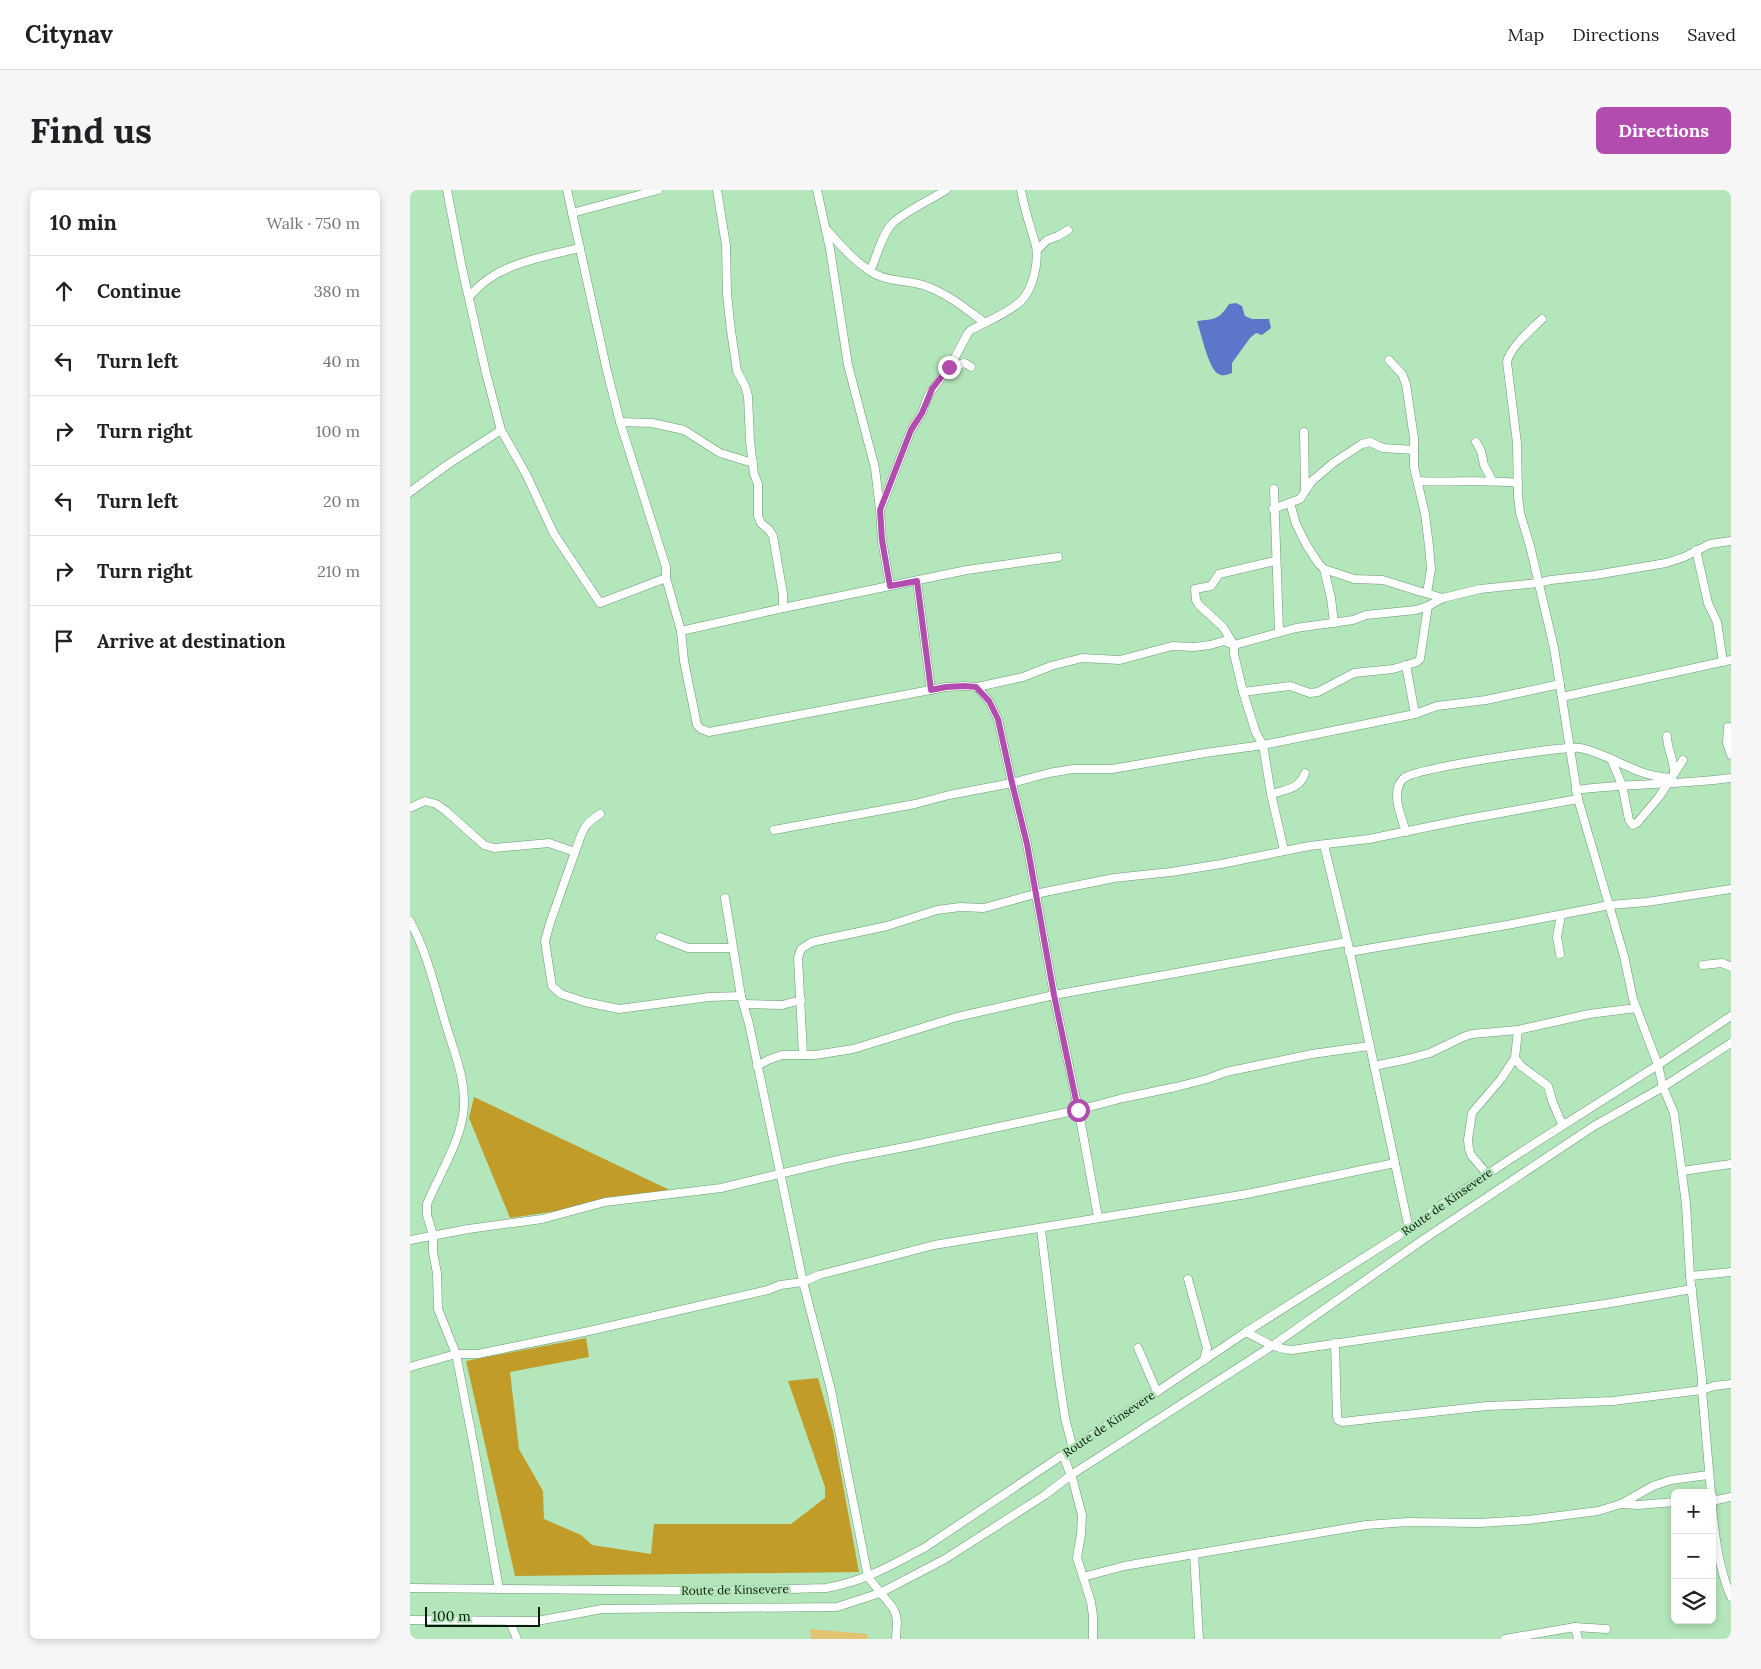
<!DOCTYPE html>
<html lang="en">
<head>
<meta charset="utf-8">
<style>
	body { margin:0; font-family:Lora,serif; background:#f6f6f6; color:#202124 }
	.controls { position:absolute; right:15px; bottom:15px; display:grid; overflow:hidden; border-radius:8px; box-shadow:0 2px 8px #0003 }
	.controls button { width:45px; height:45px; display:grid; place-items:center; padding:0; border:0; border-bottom:1px solid #e0e0e0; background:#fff; color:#202124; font:25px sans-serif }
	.scale { position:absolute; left:15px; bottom:12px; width:115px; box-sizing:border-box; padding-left:5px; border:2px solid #081b0c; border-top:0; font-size:14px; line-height:18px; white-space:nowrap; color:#081b0c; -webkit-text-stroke:4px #b4e6bb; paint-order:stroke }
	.stop { position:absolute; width:15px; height:15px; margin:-11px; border:4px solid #b34caf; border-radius:50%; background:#fff }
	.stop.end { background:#b34caf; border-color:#fff; box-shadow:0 1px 5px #0008 }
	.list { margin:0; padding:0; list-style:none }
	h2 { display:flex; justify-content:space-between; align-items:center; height:65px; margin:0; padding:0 20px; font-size:21px }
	h2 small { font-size:16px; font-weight:400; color:#757577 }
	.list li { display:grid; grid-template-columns:32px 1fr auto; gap:15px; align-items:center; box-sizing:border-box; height:70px; padding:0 20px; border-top:1px solid #e0e0e0 }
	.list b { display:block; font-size:19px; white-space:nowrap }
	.list em { font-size:16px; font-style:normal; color:#757577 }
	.icon { flex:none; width:28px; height:28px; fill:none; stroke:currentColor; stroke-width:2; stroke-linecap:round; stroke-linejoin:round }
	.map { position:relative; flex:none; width:1321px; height:1449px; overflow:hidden; border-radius:8px }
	header { display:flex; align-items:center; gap:30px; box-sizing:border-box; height:70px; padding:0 25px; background:#fff; border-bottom:1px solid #e0e0e0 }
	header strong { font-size:24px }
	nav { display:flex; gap:28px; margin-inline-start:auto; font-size:18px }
	.intro { display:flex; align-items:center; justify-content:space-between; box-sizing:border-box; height:120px; padding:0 30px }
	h1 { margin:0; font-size:35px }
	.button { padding:12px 22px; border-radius:8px; background:#b34caf; color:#fff; font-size:18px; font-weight:700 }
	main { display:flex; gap:30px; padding:0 30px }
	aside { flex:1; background:#fff; border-radius:8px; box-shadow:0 2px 8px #0003 }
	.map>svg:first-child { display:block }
</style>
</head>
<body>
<header>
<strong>Citynav</strong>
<nav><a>Map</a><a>Directions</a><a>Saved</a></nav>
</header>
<div class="intro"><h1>Find us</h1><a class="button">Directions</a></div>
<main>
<aside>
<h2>10 min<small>Walk · 750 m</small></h2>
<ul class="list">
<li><svg class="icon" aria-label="ahead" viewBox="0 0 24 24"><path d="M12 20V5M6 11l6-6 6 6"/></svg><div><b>Continue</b></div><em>380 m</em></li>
<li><svg class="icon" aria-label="left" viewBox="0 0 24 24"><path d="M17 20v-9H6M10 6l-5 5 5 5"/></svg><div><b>Turn left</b></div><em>40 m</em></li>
<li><svg class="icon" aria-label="right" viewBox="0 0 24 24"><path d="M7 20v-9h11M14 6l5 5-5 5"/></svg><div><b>Turn right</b></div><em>100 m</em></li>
<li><svg class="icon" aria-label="left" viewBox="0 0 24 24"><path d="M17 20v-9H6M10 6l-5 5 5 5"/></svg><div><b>Turn left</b></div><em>20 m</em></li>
<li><svg class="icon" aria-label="right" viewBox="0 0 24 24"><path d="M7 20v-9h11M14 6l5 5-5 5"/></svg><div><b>Turn right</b></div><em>210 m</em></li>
<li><svg class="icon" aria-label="arrive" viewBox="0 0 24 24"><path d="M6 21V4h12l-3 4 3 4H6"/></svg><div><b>Arrive at destination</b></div></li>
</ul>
</aside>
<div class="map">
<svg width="1321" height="1449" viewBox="0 0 1321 1449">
	<rect width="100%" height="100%" fill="#b4e6bb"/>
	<path fill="#e1c373" d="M400,1439L457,1444L458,1449H401Z"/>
	<g fill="#c29c29">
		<path d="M64,907L266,1003L100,1028L59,928Z"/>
		<path d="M176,1148L179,1167L100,1182L109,1259L133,1301L134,1329L171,1345L182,1355L241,1364L244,1334H381L415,1308V1297L378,1191L408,1188L423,1241L449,1382L105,1386L56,1171Z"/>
	</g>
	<path fill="#5c76ca" d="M826,113L832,116L835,126L842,129H859L861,138L852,145L846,143L840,148L822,173V183C817,185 812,187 807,183C798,176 791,143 787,131C804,129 809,130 819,114Z"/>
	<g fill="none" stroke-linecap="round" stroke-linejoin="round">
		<g stroke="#6a9a73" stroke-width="9">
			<g id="minor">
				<path d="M37,0L52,78L76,183L91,240L116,284L144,344L190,413L256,388"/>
				<path d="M157,0L197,181L210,232L256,377V388L271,441L274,471L287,535L291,539L299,542L536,497L554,496L567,497L579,511L588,529L602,593L617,654L644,805L670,928L688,1027"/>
				<path d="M307,0L316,55L317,104L321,141L327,181L335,196L338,206L340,251L344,284L348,294V326L351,333L359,340L363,346L373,404V418"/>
				<path d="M407,0L420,59L438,175L465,278L470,320L472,350L480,396"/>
				<path d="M162,23L248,0"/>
				<path d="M417,40C431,56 446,73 465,84C480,92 497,90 513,95C537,103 555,118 575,133"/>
				<path d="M627,60L637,50L648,46L658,40"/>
				<path d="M460,81C466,69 473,42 482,34C492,23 522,9 536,0"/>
				<path d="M59,107C66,99 74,91 83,86C104,72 144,64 170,58"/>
				<path d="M1132,129C1121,140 1100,157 1097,172L1107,253L1108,306L1110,323L1120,356L1144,458L1168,609L1214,766L1223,809L1248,875L1253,897L1264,923L1276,1014L1280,1086L1292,1189V1200L1301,1303"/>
				<path d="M979,170L992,184L996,194L1004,248V277L1015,324L1019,356L1021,379L1017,403"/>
				<path d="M539,177L555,173L561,177"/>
				<path d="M210,232L242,233L274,240L310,263L343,273"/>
				<path d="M894,242L895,300"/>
				<path d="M1066,252L1071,261L1074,275L1082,290"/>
				<path d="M1008,291C1041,293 1074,289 1108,293"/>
				<path d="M864,299L869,441"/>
				<path d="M0,302L37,275L91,240"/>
				<path d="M880,313L886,334L897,356L909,374L914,379L944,389L973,390L1008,401L1033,408"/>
				<path d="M471,318L501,240L512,223L518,206L543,171L558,143L561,140C577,131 597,124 611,111C623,99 629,72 626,56C621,38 614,19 611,0"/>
				<path d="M863,319L890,309L902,291L923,273L952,254L960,252L973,258L1004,260"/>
				<path d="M1286,360L1298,413L1307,432L1313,472"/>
				<path d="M865,371L809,384L801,396L785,399L786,410L789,415L813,437L824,455V464L833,502L846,543L853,555L861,604L874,660"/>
				<path d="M914,379L921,408L924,433"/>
				<path d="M507,391L521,500"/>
				<path d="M271,441L373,418L557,380L648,367"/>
				<path d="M567,497L613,487L641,476L672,468L710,470L762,456L784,457L800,455L814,451L824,455L886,438L943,430L956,425L1006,420L1018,416L1033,408L1070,399L1128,393L1141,390L1185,385L1256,373L1274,367L1300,354L1321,351"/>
				<path d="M833,502L880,496L900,503L908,502L944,483L983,479L1007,472L1010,469L1018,416"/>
				<path d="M1152,507L1321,470"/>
				<path d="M1005,524L1027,516L1076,510L1150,494"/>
				<path d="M1318,537L1317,553L1321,565"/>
				<path d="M1257,546C1257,559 1264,570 1264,582"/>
				<path d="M1201,569L1212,595L1219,630L1223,635L1227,633L1249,607L1273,570"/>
				<path d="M1166,600C1218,593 1269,595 1321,588"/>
				<path d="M861,604C875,600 890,599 895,583"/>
				<path d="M0,618L15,611L26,614L36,621L74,655L84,658L139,653L165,662L140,733L135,751L142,796L151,804L175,812L209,819L299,807L331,806"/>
				<path d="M364,640L505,614L539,605L602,593L639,583L663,579H702L795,563L853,555L1005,524L996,475"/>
				<path d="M996,642C992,628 979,601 994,588C1007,578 1152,556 1170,558C1192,562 1213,576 1234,583C1242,586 1251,587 1260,588"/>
				<path d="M914,655L939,758L999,1039"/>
				<path d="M165,662C172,643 172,635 190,624"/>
				<path d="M315,708L331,806L339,834L393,1092L421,1200L458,1387L483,1418L486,1425L487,1432L486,1449"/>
				<path d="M0,731C17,763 25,797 35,832C44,862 58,893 53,925C48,956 29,985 17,1014V1025L23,1045V1062L27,1083L28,1119L46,1164L64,1257L89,1399"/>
				<path d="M250,747L278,758H323"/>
				<path d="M939,762L1097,735L1200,715L1237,712L1321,699"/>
				<path d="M1150,764L1147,747L1151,725"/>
				<path d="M1293,775L1312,773L1321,777"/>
				<path d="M334,814L372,815L391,810"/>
				<path d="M1108,840L1105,868L1111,876L1138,896L1143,913L1152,934L1156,933"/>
				<path d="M393,865L388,768L391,759L402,752L477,736L527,720L550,717L574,718L625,704L704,688L761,682L811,674L899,656L959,649L1052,630L1168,609"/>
				<path d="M347,876L358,870L372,865H405L443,859L547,827L644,805L937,752"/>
				<path d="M964,876L998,869L1020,863L1053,847L1062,844L1108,840L1179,824L1226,818"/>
				<path d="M1272,981L1321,974"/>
				<path d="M1077,984L1061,965L1059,959L1058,950L1062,923L1091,889L1105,868"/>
				<path d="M631,1039L648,1181L655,1228L663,1259"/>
				<path d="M0,1050L58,1039L132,1029L195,1012L311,998L432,969L500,956L668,920L713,908L766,897L797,889L816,882L854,874L902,864L959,856"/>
				<path d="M1280,1086L1321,1082"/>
				<path d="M778,1089L797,1158L794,1170"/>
				<path d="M836,1142C851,1150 865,1159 882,1160L1195,1114L1282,1099"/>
				<path d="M925,1153L927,1226L928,1230L932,1232L1077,1216L1203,1211L1292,1200L1304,1196L1321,1194"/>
				<path d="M728,1158L747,1202"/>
				<path d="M0,1177L46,1164H68L179,1141L358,1100L370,1095L393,1092L409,1085L524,1055L837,1004L985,973"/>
				<path d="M653,1265L663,1291L672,1325L671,1344L667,1368L681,1412L683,1426V1449"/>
				<path d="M1302,1311L1321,1307"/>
				<path d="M1211,1314L1228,1315L1265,1312"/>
				<path d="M1302,1317C1305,1347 1309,1379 1321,1407"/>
				<path d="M784,1364L789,1449"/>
				<path d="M673,1387L714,1376L956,1335L998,1332L1069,1333L1118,1330L1188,1321L1211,1314L1243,1296L1261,1290L1298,1285"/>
				<path d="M0,1398L308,1401L416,1398C455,1391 480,1376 514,1358L836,1142L999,1039L1031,1015L1105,966L1248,875L1321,826"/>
				<path d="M0,1430L127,1431L192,1419L427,1417L470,1403L535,1369L635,1305L661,1285L862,1156L1014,1049L1184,936L1253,897L1321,853"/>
				<path d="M100,1432L107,1449"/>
				<path d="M1165,1437L1168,1449"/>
				<path d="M1095,1449L1165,1437L1196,1439"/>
			</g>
		</g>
		<use href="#minor" stroke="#fff" stroke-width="8"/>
	</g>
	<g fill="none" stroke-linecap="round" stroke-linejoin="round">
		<path stroke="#b34caf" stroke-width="6" d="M539,177L522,199L512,223L501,240L470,320L472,350L480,396L507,391L521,500L536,497L554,496L566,497L579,511L588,529L602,593L617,654L644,805L668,920"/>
	</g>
	<g text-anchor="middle" stroke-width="5" stroke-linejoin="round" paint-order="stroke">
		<g font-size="12" fill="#081b0c" stroke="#b4e6bb">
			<text transform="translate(1037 1012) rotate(-35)" y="4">Route de Kinsevere</text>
			<text transform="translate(699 1234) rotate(-34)" y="4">Route de Kinsevere</text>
			<text transform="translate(325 1400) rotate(-1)" y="4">Route de Kinsevere</text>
		</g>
	</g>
</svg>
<div class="controls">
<button>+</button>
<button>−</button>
<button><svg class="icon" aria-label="layers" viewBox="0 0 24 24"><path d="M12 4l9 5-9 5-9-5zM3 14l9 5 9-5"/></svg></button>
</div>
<div class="scale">100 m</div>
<div class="stop" style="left:668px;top:920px"></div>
<div class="stop end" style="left:539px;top:177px"></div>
</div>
</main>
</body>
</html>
